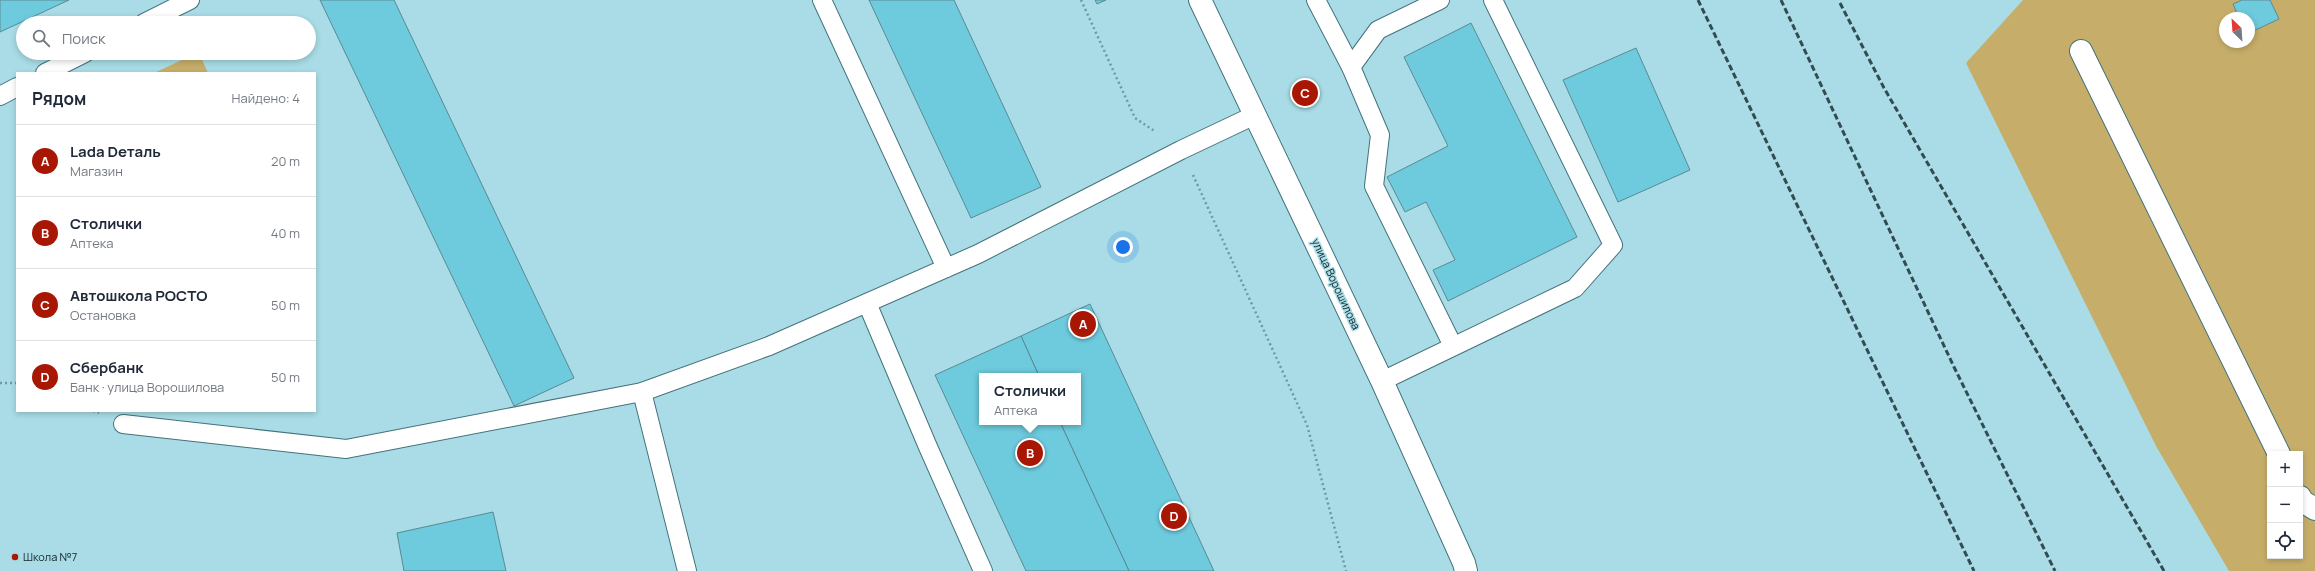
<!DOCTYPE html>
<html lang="ru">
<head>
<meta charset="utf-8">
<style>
	body { margin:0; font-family:Manrope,sans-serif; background:#f2f2f3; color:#1f2937 }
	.controls { position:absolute; right:12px; bottom:12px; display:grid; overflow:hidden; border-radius:0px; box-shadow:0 2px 6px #0003 }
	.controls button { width:36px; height:36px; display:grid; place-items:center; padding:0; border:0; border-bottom:1px solid #e0e1e3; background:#fff; color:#1f2937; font:20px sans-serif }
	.compass { position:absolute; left:2219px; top:12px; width:36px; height:36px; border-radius:50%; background:#fff; box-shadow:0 2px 6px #0003; rotate:335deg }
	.you { position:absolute; left:1123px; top:247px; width:14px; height:14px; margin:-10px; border:3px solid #fff; border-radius:50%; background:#1a73e8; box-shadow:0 0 0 6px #1a73e833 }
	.badge { display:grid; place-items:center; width:26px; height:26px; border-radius:50%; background:#a81604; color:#fff; font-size:13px; font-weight:700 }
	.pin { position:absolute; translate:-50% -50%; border:2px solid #fff; box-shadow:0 1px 4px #0006 }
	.popup { position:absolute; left:979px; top:373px; width:102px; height:52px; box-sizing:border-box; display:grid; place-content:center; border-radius:0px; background:#fff; filter:drop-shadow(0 1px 3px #0005); font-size:13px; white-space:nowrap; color:#747a83 }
	.popup b { font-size:15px; color:#1f2937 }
	.popup::after { content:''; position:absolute; left:50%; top:100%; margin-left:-8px; border:8px solid transparent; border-top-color:#fff }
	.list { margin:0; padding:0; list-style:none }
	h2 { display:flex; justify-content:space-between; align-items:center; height:52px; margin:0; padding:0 16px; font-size:17px }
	h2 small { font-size:13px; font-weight:400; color:#747a83 }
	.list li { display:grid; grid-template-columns:26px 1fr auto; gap:12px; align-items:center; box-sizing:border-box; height:72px; padding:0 16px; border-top:1px solid #e0e1e3 }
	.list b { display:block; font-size:15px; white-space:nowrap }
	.list p { margin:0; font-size:13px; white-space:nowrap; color:#747a83 }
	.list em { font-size:13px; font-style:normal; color:#747a83 }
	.icon { flex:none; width:22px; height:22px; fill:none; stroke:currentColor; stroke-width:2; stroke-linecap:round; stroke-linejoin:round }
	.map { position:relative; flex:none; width:2315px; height:571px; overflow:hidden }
	.search { position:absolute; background:#fff; box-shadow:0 2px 6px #0003; left:16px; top:16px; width:300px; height:44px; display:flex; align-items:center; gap:10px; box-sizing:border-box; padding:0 14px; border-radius:22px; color:#747a83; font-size:15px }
	.panel { position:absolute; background:#fff; box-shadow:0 2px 6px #0003; left:16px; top:72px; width:300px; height:340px; border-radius:0px }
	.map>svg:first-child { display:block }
</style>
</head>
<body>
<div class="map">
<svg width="2315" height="571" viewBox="0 0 2315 571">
	<rect width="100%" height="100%" fill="#a9dce6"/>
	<g fill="#c6ae6a" fill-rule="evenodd">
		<path d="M2023,0H2315V571H2229L2156,446L1966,63ZM2225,18H2249V42H2225ZM2270,454H2300V556H2270Z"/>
		<path d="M197,53H199L208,73H154Z"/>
	</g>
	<g fill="#6ecbdd" stroke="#5a8a93">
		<path d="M0,0H69L0,32Z"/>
		<path d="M320,0H394L574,378L514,406Z"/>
		<path d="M869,0H954L1041,187L971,218Z"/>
		<path d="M1095,0H1106L1097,4Z"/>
		<path d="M2242,0H2270L2279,19L2249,33V18H2239L2233,4Z"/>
		<path d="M1471,23L1577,237L1448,301L1433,270L1455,260L1426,202L1405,212L1387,177L1448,146L1404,57Z"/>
		<path d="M1636,48L1690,170L1618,202L1563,80Z"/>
		<path d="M1090,304L1214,571H1129L1060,422H1078V376H1039L1021,336Z"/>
		<path d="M1021,336L1039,376H982V422H1060L1129,571H1026L935,375Z"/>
		<path d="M493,512L506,571H404L397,533Z"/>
	</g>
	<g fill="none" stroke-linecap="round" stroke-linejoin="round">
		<g stroke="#43737c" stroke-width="20">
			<g id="service">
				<path d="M822,0L946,268"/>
				<path d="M1316,0L1351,67L1380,135L1374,186L1453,346"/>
				<path d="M144,23L190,0"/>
				<path d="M1351,67L1378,30L1440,0"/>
				<path d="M45,73L85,53"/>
				<path d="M0,96L17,87"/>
				<path d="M867,303L928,447L983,571"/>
				<path d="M1382,381L1575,288L1613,245L1493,0"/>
				<path d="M642,392L687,571"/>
				<path d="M123,424L346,449L642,392L769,346L978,254L1181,150L1255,115"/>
			</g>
		</g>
		<g stroke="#43737c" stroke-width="24">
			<g id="minor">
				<path d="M2081,51L2279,454"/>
				<path d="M2300,497L2302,501L2315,509"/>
			</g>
		</g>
		<g stroke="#43737c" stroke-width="24">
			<path id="secondary" d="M1200,0L1382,381L1464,563L1466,571"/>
		</g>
		<g stroke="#7198a0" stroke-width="2.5" stroke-dasharray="2 3" stroke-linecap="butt">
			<path d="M1081,0L1135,118L1156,132"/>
			<path d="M1193,175L1307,425L1346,571"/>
			<path d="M0,383H17"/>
			<path d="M93,411L99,413"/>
		</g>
		<use href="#service" stroke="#fff" stroke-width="18"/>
		<use href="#minor" stroke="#fff" stroke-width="22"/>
		<use href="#secondary" stroke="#fff" stroke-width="22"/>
		<g stroke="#324c52" stroke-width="3" stroke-dasharray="6 3" stroke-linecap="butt">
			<path d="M1698,0L1974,571"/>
			<path d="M1781,0L1954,367L2055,571"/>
			<path d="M1840,3L1884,88L2164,571"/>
		</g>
	</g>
	<circle fill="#a81604" stroke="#a9dce6" stroke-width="1.5" cx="15" cy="557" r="4"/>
	<g text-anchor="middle" stroke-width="3" stroke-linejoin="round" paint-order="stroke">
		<g font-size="11" fill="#112529" stroke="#a9dce6">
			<text transform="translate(1336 284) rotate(65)" y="4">улица Ворошилова</text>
		</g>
		<g font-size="11" fill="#112529" stroke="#a9dce6" text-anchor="start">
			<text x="23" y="561">Школа №7</text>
		</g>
	</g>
</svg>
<div class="controls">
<button>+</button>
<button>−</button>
<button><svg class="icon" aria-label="locate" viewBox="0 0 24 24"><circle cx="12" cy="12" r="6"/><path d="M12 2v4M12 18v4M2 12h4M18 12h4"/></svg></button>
</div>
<svg class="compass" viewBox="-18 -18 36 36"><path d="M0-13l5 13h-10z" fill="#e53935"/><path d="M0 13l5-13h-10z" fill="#747a83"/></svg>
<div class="you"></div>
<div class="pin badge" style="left:1083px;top:324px">A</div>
<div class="pin badge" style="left:1030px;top:453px">B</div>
<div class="popup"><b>Столички</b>Аптека</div>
<div class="pin badge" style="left:1305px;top:93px">C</div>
<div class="pin badge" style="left:1174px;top:516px">D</div>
<div class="search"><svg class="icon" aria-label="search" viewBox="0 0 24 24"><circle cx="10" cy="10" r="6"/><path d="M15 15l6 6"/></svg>Поиск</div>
<section class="panel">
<h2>Рядом<small>Найдено: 4</small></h2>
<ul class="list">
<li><span class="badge">A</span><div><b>Lada Dеталь</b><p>Магазин</p></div><em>20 m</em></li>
<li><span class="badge">B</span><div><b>Столички</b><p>Аптека</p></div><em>40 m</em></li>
<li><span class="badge">C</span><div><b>Автошкола РОСТО</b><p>Остановка</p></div><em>50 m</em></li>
<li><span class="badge">D</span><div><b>Сбербанк</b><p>Банк · улица Ворошилова</p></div><em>50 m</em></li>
</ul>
</section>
</div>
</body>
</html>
